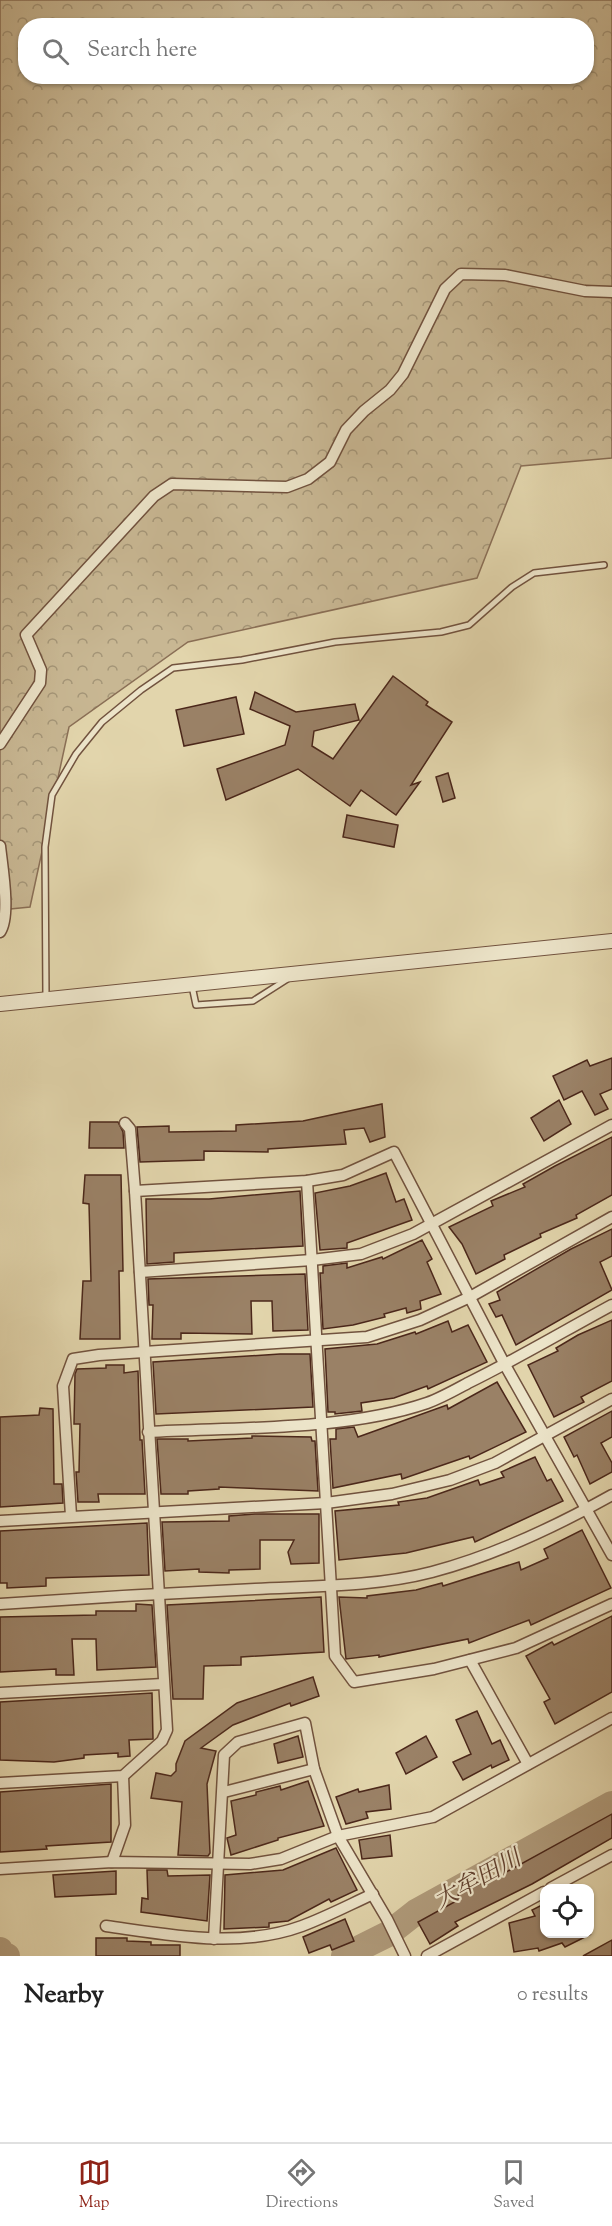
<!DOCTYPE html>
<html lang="en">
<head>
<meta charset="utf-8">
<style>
	body { margin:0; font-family:"Sorts Mill Goudy","Noto Serif JP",serif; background:#f6f6f6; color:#222 }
	.controls { position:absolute; right:18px; bottom:18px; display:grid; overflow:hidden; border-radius:12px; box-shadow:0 2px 4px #0004 }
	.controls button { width:54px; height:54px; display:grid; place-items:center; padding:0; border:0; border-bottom:2px solid #e0e0e0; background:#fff; color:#222; font:30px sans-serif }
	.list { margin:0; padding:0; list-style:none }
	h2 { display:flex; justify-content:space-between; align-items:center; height:78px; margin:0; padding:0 24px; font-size:26px }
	h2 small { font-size:20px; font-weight:400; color:#767676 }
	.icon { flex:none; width:33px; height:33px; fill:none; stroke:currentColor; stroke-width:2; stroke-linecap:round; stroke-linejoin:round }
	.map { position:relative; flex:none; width:612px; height:1956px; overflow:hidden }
	.search { position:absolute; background:#fff; box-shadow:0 2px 4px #0004; left:18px; right:18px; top:18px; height:66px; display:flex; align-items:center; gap:15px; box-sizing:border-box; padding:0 21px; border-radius:24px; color:#767676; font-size:22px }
	.sheet { height:186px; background:#fff }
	nav { display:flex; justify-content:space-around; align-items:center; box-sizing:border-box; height:84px; border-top:2px solid #e0e0e0; background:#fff; font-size:16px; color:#767676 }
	nav a { display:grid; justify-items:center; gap:3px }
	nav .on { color:#8f2418 }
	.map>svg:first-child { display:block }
</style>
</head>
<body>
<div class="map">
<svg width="612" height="1956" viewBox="0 0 612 1956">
	<defs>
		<pattern id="forest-crowns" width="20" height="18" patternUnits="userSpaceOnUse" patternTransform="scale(1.5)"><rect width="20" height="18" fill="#c8b793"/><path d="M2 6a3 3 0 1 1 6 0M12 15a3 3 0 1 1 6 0" fill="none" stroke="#a49577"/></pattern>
	</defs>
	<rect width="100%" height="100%" fill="#e2d5ac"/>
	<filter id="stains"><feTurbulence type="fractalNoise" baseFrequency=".00333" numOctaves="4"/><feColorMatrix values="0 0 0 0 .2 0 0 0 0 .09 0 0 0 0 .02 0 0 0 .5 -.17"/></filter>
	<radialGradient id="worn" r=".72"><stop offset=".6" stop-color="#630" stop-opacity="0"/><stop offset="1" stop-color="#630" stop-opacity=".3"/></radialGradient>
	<path fill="url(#forest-crowns)" stroke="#8a6f56" stroke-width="1.5" fill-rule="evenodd" d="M0,0H612V458L521,466L477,578L188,642L69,727L30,907L0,910ZM26,26H586V76H26Z"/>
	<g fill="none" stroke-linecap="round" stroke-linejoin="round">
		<g stroke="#af9a7a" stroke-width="26">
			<path d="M0,1950L2,1955L7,1956"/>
			<path d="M344,1956L388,1934L416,1912L612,1804"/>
		</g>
	</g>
	<g fill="#9a8166" stroke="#4b271a" stroke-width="1.5">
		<path d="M393,676L428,702L426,705L452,722L411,785L420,782L396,815L361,790L350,806L298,769L226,800L217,769L285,745L290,726L250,709L255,692L296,712L355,704L359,720L314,731L312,746L333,759Z"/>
		<path d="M236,697L244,734L184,746L176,710Z"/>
		<path d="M448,773L455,798L443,802L436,777Z"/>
		<path d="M347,815L398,825L394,847L343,837Z"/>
		<path d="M612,1058V1089L600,1094L608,1109L595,1115L582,1091L564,1100L553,1076L587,1060L590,1066Z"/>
		<path d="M559,1100L571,1124L544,1141L531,1118Z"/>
		<path d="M382,1104L385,1137L370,1142L364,1128L344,1130L346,1144L268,1149V1152L204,1151V1160L140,1162L137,1127L169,1126V1132L236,1131V1125L303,1121Z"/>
		<path d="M90,1122H118L123,1132L124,1148H89Z"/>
		<path d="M612,1137V1195L576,1215L577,1218L540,1234L541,1237L504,1255L505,1259L476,1274L462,1244L449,1227L493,1206L491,1201L525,1187L523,1184L555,1166Z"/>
		<path d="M386,1173L396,1202L404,1199L412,1220L347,1243V1248L320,1250L315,1193L350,1186Z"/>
		<path d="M85,1175H121L123,1271H119L120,1339H80L83,1281H91L89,1204L83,1203Z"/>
		<path d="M300,1191L303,1246L174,1253V1262L147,1264L146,1199H209Z"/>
		<path d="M612,1229V1256L600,1262L612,1290L516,1345L502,1315L496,1317L489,1304L500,1300L497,1292L571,1249Z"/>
		<path d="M422,1240L432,1259L427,1262L441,1294L420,1301L421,1309L407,1313L406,1308L384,1314L385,1317L353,1325L323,1329L320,1273H323V1266L347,1263V1268L382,1257L383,1259Z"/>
		<path d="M305,1274L308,1330L273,1331L272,1301H251L252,1334L181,1333V1339H152L153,1305H149L148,1279Z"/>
		<path d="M612,1320V1381L581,1397L584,1402L554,1417L528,1365L558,1351L556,1348L578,1335Z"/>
		<path d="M448,1321L452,1332L468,1325L487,1362L428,1389L427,1386L394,1398L361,1403L362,1411L335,1414V1412H328L325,1349L377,1344L415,1332L416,1334Z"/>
		<path d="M280,1354H310L313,1407L156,1414L153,1362Z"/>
		<path d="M106,1365H124V1373L138,1371L140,1440H142L145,1494H98L99,1502H78L76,1472H79L80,1424H74L75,1374L77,1369L106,1368Z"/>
		<path d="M497,1382L526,1432L470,1459L469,1456L402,1479L401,1474L333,1488L330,1439H336V1429L354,1427L358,1437L447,1405L448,1409Z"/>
		<path d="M40,1408L53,1409L54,1484H62L63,1503L0,1507V1417L39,1415Z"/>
		<path d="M612,1411V1437L601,1443L612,1463V1472L590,1484L577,1455L574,1457L564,1437Z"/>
		<path d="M252,1436L311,1437L312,1441H315L318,1491L219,1487V1489L188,1491V1494H161L157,1439H188V1441L252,1438Z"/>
		<path d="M535,1457L547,1481L551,1479L563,1501L475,1542L473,1537L406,1553L339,1560L335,1511L399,1505L398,1502L427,1498L478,1480L480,1485L504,1477L501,1472Z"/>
		<path d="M255,1514H319V1563L291,1564L288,1552L294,1540H260V1569L229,1570V1573L199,1572V1569L165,1571L162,1522L229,1521V1516Z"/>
		<path d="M147,1523L149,1575L46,1578V1586L7,1588V1583H0V1531Z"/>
		<path d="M582,1530L611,1588L531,1625L529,1620L469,1643L468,1639L379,1657V1655L346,1659L339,1597L367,1598V1596L416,1590L442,1583L443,1586L519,1562L521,1570L548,1558L544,1549Z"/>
		<path d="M321,1597L324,1652L241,1657V1665L204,1666L203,1699H173L167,1605Z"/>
		<path d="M136,1604L152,1605L156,1667L97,1670L96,1639H72L74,1675H56V1669L0,1672V1617L96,1615V1611H136Z"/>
		<path d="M612,1616V1692L555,1724L544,1702L550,1699L526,1656L552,1642L554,1645Z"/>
		<path d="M313,1677L319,1696L291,1706L290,1703L233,1725L201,1748L216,1751L207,1784L210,1853L208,1856L178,1855L182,1802L151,1798L156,1773L171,1776L176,1771V1764L185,1741L237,1703Z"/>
		<path d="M152,1693L153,1739L129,1740L130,1756L118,1757V1753L84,1755V1758L54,1762L0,1760V1702Z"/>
		<path d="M477,1711L492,1744L500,1740L509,1760L492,1768L491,1765L463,1780L453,1762L471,1754L456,1720Z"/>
		<path d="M298,1736L303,1757L278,1763L274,1744Z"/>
		<path d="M426,1736L437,1757L406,1774L396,1753Z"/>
		<path d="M308,1781L324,1826L278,1838V1840L231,1855L227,1838L236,1835L231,1801L256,1795V1792L280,1786L281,1790Z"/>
		<path d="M111,1784V1842L46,1846L47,1849L0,1852V1792Z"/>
		<path d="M389,1785L391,1809L366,1812L368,1818L346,1824L336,1797L358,1789L359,1792Z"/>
		<path d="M612,1814V1838L532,1884L455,1922L458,1926L430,1944L418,1922L460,1899L458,1895L487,1880L488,1882Z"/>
		<path d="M390,1835L392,1856L362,1859L359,1840Z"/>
		<path d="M336,1848L357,1890L331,1902L329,1899L288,1921L269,1923V1927L224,1929L225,1875L283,1870Z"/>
		<path d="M147,1870H167L168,1876L210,1875L207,1921L141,1912L142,1898L148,1899Z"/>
		<path d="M116,1871V1894L55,1897L53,1875Z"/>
		<path d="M544,1904V1934H591L565,1947L562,1943L539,1951L538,1948L514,1952L509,1923L535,1916L532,1910Z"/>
		<path d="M345,1919L354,1941L332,1950L330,1945L309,1953L303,1937Z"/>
		<path d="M96,1938H127V1941L151,1942V1945H180V1956H96Z"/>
		<path d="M612,1940V1956H583Z"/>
	</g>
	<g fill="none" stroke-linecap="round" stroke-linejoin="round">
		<g stroke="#71523e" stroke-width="8">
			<g id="service">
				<path d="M192,986L196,1005L253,1001L289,978"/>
				<path d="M46,998L45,847L52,795L76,754L102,722L141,690L173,668L242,660L335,642L441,632L469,625L512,587L534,573L604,565"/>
			</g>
		</g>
		<g stroke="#71523e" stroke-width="13">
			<g id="minor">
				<path d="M0,744L40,683L41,670L26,635L154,496L172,484L287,487L308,479L330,462L346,430L364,411L390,390L403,374L445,289L461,274L505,275L585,291L612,292"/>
				<path d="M0,846C2,866 11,916 0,932"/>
				<path d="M125,1123L130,1129L135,1191"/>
				<path d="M307,1181L335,1656L354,1682L434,1669L516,1648L612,1604"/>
				<path d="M140,1272L312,1260L361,1254L413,1234L612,1125"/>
				<path d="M148,1432C236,1427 345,1431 427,1403C441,1398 455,1390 468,1383C517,1359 564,1331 612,1305"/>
				<path d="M71,1516L63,1386L73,1359L99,1355L367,1337L420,1320L470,1297L612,1217"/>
				<path d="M0,1521L326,1503L392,1494L450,1480L495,1463L612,1399"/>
				<path d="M0,1604C85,1598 170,1593 255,1589C314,1586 374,1587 432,1572C496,1555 555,1527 612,1495"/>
				<path d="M470,1660L528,1764"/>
				<path d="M0,1693L163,1684"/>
				<path d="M0,1783L123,1776L162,1741L167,1730L135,1191L307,1181L343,1175L394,1152L505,1365L612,1555"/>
				<path d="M224,1792L314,1769"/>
				<path d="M112,1862L125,1825L123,1776"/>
				<path d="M0,1869L112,1862L250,1864L281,1859L338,1836L433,1817L612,1718"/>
				<path d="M551,1888L612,1855"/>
				<path d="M106,1926C170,1935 239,1949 302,1926C326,1917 349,1905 373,1894"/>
				<path d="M214,1939L224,1755L238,1742L305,1723L314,1769L338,1836L387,1919L405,1956"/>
				<path d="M427,1956L544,1892"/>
			</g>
		</g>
		<g stroke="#71523e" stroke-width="16">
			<path id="tertiary" d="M0,1004L612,941"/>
		</g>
		<use href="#service" stroke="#ece4c9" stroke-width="5"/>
		<use href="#minor" stroke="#ece4c9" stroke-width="10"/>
		<use href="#tertiary" stroke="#ece4c9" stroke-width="14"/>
	</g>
	<g text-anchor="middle" stroke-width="4.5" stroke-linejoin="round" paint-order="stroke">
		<g font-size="24" font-style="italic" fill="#644432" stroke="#ece4c9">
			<text transform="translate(477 1879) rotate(-29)" y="8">大牟田川</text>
		</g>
	</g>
	<rect width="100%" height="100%" filter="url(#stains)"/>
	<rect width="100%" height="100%" fill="url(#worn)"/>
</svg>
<div class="controls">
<button><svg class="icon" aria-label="locate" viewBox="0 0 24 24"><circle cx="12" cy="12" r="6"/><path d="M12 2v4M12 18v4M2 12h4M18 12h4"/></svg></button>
</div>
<div class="search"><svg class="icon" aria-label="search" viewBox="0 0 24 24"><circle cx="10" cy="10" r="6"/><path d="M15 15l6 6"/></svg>Search here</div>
</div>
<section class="sheet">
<h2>Nearby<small>0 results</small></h2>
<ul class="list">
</ul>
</section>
<nav>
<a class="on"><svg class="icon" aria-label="map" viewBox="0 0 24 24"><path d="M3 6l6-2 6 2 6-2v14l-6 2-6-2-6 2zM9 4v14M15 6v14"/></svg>Map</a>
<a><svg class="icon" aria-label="directions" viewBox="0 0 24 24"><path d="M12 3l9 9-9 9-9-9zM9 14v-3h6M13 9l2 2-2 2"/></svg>Directions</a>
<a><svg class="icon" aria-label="saved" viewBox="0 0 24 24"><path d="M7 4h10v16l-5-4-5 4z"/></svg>Saved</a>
</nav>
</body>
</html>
